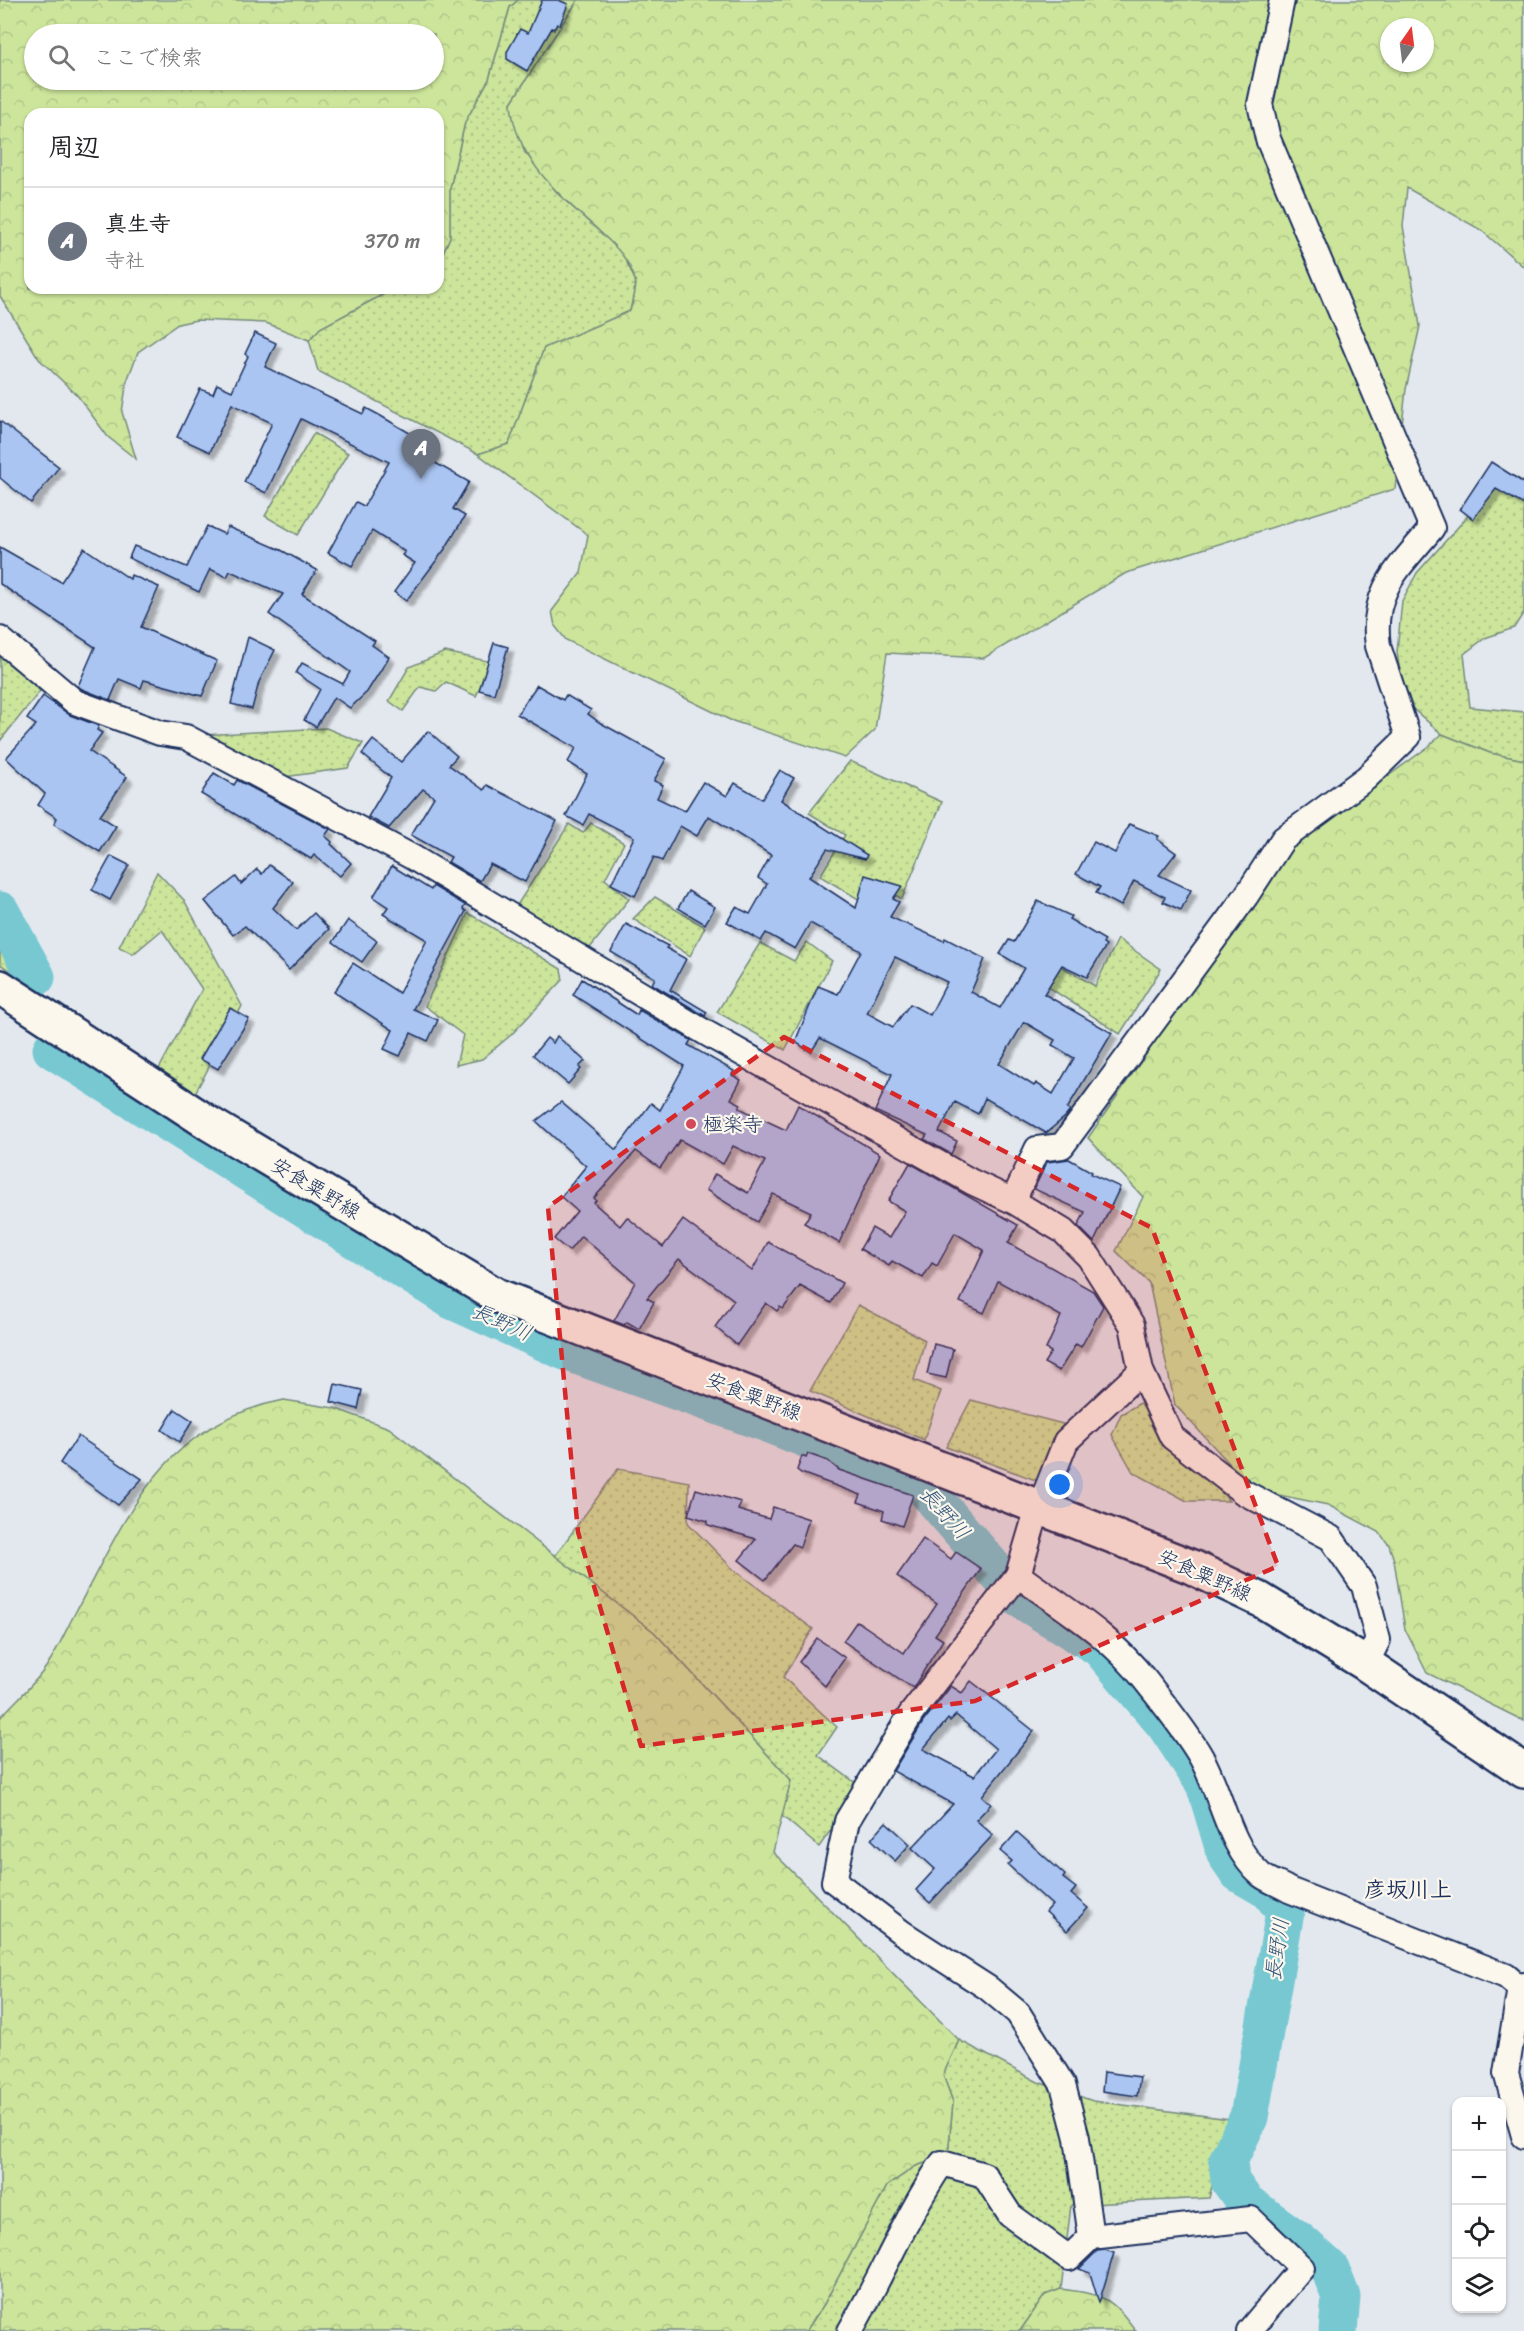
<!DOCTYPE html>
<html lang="ja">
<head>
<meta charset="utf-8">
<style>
	body { margin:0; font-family:Sriracha,"Klee One",sans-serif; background:#f6f6f6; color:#202124 }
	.controls { position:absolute; right:18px; bottom:18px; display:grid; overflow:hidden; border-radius:12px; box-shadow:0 2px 4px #0004 }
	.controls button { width:54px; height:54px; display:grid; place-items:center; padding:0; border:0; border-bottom:2px solid #e0e0e0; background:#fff; color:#202124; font:30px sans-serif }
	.compass { position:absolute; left:1380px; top:18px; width:54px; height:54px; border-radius:50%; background:#fff; box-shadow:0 2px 4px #0004; rotate:14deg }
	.you { position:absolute; left:1060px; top:1485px; width:21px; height:21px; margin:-15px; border:4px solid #fff; border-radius:50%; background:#1a73e8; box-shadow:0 0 0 9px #1a73e833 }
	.badge { display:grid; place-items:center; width:39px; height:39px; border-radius:50%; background:#ea580c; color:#fff; font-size:20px; font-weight:700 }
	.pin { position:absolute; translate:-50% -50px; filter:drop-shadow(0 2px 3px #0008) }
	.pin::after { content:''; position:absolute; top:32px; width:21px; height:18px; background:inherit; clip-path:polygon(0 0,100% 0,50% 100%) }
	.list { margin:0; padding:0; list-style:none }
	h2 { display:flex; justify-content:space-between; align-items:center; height:78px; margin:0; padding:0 24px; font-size:26px }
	h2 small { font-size:20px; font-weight:400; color:#757577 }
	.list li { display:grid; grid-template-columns:39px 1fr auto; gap:18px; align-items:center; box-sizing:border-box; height:108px; padding:0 24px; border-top:2px solid #e0e0e0 }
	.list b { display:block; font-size:22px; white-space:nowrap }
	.list p { margin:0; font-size:20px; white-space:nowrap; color:#757577 }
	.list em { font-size:20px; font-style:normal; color:#757577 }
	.icon { flex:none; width:33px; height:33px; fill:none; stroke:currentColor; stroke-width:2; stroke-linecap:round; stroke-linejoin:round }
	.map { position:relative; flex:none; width:1524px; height:2331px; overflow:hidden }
	.search { position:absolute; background:#fff; box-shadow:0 2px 4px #0004; left:24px; top:24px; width:420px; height:66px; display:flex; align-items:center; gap:15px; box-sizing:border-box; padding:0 21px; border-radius:33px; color:#757577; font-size:22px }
	.panel { position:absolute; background:#fff; box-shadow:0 2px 4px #0004; left:24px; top:108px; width:420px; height:186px; border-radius:18px }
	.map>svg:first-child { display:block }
</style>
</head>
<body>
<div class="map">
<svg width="1524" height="2331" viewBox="0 0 1524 2331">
	<defs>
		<pattern id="grass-dots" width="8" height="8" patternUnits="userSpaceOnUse" patternTransform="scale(1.5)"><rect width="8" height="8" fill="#cce59b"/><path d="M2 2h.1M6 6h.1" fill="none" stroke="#afc588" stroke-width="1.8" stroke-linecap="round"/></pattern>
		<pattern id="forest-crowns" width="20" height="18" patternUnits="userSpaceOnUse" patternTransform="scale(1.5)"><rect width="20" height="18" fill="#cce59b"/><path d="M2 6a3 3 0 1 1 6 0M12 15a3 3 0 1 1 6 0" fill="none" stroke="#afc588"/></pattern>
		<filter id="shadow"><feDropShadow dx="5.5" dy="5.5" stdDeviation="1.5" flood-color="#0004"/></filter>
	</defs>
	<rect width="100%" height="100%" fill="#e3e8ee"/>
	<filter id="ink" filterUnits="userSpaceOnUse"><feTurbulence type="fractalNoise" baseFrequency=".0167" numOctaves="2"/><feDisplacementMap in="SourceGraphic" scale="12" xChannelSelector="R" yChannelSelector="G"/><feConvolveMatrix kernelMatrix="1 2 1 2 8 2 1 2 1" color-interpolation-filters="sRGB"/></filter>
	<g filter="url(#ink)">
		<g fill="url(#grass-dots)" stroke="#748a7c" stroke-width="1.5">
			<path d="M518,0H578L511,103L524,151L559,195L622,252L636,282L630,311L544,348L509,444L478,454L318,371L309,340L320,328L395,288H438V263L450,237V188L465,122L489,79L510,7Z"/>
			<path d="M314,433L348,453L298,535L265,516Z"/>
			<path d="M1496,467L1524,482V612L1514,628L1485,638L1464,654L1470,707L1524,712V760L1490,753L1442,734L1404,701L1397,652L1402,601L1417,573L1482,500Z"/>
			<path d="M445,652L492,662L476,696L446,682L436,691L420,687L403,711L389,701L409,667Z"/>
			<path d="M0,653L40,691L0,741Z"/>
			<path d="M326,728L363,743L348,768L284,777L201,735Z"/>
			<path d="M850,761L942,802L902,899L874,883L865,903L820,876L845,835L809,813Z"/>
			<path d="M591,823L624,843L605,879L629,899L582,958L512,913L569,824L583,833Z"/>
			<path d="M157,872L184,900L242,1006L195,1093L159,1069L202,989L162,930L133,954L119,947Z"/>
			<path d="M655,897L705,927L690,956L633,919Z"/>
			<path d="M468,913L561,969L563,980L511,1035L482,1059L456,1065L463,1035L425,1006Z"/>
			<path d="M0,917L30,984L0,964Z"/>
			<path d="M1118,939L1161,969L1120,1034L1036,979L1049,959L1095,986Z"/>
			<path d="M807,942L832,961L785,1050L717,1012L760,943L794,961Z"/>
			<path d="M858,1305L925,1340L914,1380L941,1391L924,1440L810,1391Z"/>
			<path d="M971,1400L1063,1424L1041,1482L946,1447Z"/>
			<path d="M1142,1402L1229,1501H1187L1133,1472L1112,1435L1121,1414Z"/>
			<path d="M618,1469L689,1482L688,1523L734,1570L813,1629L783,1677L837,1727L818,1755L861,1787L819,1847L782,1816L791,1780L654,1632L555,1556Z"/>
			<path d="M959,2040L1038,2082L1093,2101L1229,2119L1209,2198L1071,2205L1061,2289L1045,2295L1020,2331H806L824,2304L887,2186L916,2166L948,2155L953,2102L943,2075Z"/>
		</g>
		<g fill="url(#forest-crowns)" stroke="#748a7c" stroke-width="1.5" fill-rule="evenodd">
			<path d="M0,0H518L510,7L489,79L465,122L450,188V237L438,263V114H30V288H395L320,328L309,340L266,323L196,320L178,324L138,352L127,381L122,412L136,459L108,437L77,395L39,359L0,296ZM434,34V80H34V34Z"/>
			<path d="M578,0H1524V267L1481,230L1407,188L1403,226L1420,326L1406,389L1395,489L1126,573L984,658L887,653L875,730L845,758L730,720L566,640L555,626L552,611L581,573L588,535L478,454L509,444L544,348L630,311C632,302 638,289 635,280C629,258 613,244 597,229C559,195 514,157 511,103ZM1389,27H1425V63H1389Z"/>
			<path d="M1442,734L1490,753L1524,760V1721L1427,1673L1405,1629L1394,1560L1389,1545L1379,1532L1328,1505L1254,1490L1175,1405L1149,1283L1116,1251L1143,1197L1088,1138L1288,849L1428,747Z"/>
			<path d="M284,1400L334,1408L389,1428L654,1632L791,1780L773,1852L959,2040L943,2075L953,2102L948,2155L916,2166L887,2186L824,2304L806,2331H0V1718C15,1701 34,1685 46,1667C57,1651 65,1632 74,1615C127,1516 162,1423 284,1400Z"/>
			<path d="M1061,2289C1104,2295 1110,2296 1136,2331H1020L1045,2295Z"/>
		</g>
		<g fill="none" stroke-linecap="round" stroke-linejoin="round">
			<g stroke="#78c8d2" stroke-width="39">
				<path d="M0,911L36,977"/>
				<path d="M52,1049L452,1300L565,1351L767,1423L920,1483L1019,1598L1100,1648L1165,1724L1205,1784L1226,1854L1239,1873L1270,1891L1285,1912L1249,2117L1228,2161L1230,2181L1245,2202L1299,2241L1330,2269L1341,2297L1338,2331"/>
			</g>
		</g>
		<g fill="#aac5f2" stroke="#1b2f5e" stroke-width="1.5" fill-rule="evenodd" filter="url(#shadow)">
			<path d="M542,0H558L568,4L560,25L557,24L554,29L552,28L527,71L507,59V52L520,29L528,33Z"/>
			<path d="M255,333L276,343L265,367L363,414L366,408L379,415L437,449L430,460L469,482L453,509L465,516L445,549L406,601L394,592L415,563L402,555L405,552L372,531L352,566L328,553L356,502L364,506L389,462L301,419L266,493L244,482L272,423L232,404L210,452L177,437L200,389L213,394L217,384L232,391L248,356L245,354Z"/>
			<path d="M0,421L59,467L31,503L0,478Z"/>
			<path d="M1491,462L1524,483V505L1496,489L1473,519L1460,509Z"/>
			<path d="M207,526L224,534L228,527L281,550L317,570L302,594L375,641L372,645L389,657L367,692L350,708L334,697L316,727L304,720L320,689L296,673L302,663L343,684L350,672L269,614L283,594L230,571L227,577L210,569L199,592L129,558L134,546L187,567Z"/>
			<path d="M0,547L61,582L84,548L130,579L131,575L159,587L141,627L217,661L202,696L144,680L141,688L119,679L110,700L82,689L78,686L95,647L0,584Z"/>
			<path d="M248,637L275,650L259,682L252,709L231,704Z"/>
			<path d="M494,643L508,647L494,694L479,690Z"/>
			<path d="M537,685L563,700L566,695L591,710L588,714L599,722L666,759L654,781L663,785L657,798L685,811L703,782L727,796L735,783L762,799L780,770L794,778L781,800L867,855L865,859L827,849L809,877L856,908L865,875L902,886L893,899L899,902L890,917L944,941L945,938L985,959L971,992L1000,1008L1024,968L1000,954L1009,940L1014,942L1038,901L1071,916L1069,919L1105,940L1103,944L1106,946L1087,977L1062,965L1044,994L1112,1033L1067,1109L1070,1111L1065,1117L1046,1133L985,1098L978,1114L955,1102L939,1132L957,1141L951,1154L924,1139L927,1135L875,1111L892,1074L820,1038L811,1052L795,1042L818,986L838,994L861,951L810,923L795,949L766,933L761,941L727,922L736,907L750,914L767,884L758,878L771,855L709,816L697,836L680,826L662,861L654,857L635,896L611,884L634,837L589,814L583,825L566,816L587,774L568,762L576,748L517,714ZM895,957L947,982L930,1015L910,1004L893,1027L867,1013ZM1024,1022L1055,1040L1052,1045L1074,1058L1053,1094L1036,1083L1034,1086L999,1064Z"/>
			<path d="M43,696L70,715L99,726L97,730L102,733L89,751L127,777L100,816L116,826L100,852L54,824L57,818L38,805L45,794L6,758L36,725L27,719Z"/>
			<path d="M428,731L457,756L449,765L484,790L487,785L557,821L525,882L490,864L480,881L448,862L451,857L411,835L434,797L423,789L389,828L368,817L391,778L362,754L373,740L401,762Z"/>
			<path d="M214,773L234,785L237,780L330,829L325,836L332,842L331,844L351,863L340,876L314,855L311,859L201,794Z"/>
			<path d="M1129,824L1159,836L1157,839L1176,853L1159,875L1191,890L1181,910L1163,902L1165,897L1134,881L1121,906L1096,893L1100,887L1076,874L1094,842L1115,853Z"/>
			<path d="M111,856L129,865L110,900L92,890Z"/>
			<path d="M269,865L293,882L273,908L296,930L314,913L329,929L289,970L245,926L233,935L205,901L236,877L241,884L257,869L262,874Z"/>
			<path d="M392,866L431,890L433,886L465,905L463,909L466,911L413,1009L438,1020L428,1041L411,1033L400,1056L384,1049L393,1030L334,992L353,963L399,993L427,940L383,914L388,907L373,897Z"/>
			<path d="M688,891L715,907L705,924L678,908Z"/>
			<path d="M348,920L377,941L362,962L333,942Z"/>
			<path d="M626,924L668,946L666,948L686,959L670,990L707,1012L705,1016L652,984L655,978L611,952Z"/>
			<path d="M582,979L637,1015L639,1010L691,1040L688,1045L734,1071L732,1075L741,1080L731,1099L741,1104L739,1108L786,1130L798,1105L880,1154L839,1243L804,1223L811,1212L773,1194L757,1222L706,1190L715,1174L748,1193L765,1161L733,1146L723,1164L680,1140L660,1168L636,1151L594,1198L596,1200L594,1203L620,1226L627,1217L663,1247L683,1220L752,1271L768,1242L842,1283L831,1303L800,1286L783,1309L780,1307L777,1311L766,1303L737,1345L715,1327L734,1300L679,1259L647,1298L654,1302L639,1329L627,1322L624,1325L614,1321L635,1282L581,1236L569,1251L554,1239L577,1211L561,1197L586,1166L536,1121L561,1102L616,1150L651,1103L660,1110L684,1066L573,995Z"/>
			<path d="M230,1008L249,1019L218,1069L200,1059Z"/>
			<path d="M557,1036L585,1061L579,1067L581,1069L568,1084L533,1055L547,1038L553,1043Z"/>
			<path d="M1069,1159L1092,1172L1091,1174L1120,1187L1094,1242L1078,1226L1085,1212L1034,1189L1047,1162Z"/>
			<path d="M910,1163L1018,1225L1008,1243L1093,1291L1103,1306L1081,1347L1076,1344L1059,1371L1044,1363L1051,1352L1046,1349L1061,1316L998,1281L984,1313L960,1302L984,1250L955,1233L937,1266L932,1263L923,1278L892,1261L889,1266L860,1249L872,1228L889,1238L905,1211L888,1201Z"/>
			<path d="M934,1344L953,1349L946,1378L927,1374Z"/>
			<path d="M335,1384L362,1390L358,1409L331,1402Z"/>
			<path d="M175,1409L193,1421L179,1442L162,1430Z"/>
			<path d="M78,1436L142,1479L118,1505L60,1463Z"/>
			<path d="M808,1454L828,1461L839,1470L913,1495L902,1526L882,1519L884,1511L858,1502L861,1495L801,1473L797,1470L802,1456L806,1458Z"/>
			<path d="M696,1489L741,1502L738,1510L769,1519L773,1507L809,1519L800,1547L793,1544L765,1580L739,1560L756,1539L708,1525V1521L688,1515Z"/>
			<path d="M923,1539L951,1559L956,1552L981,1569L935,1635L943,1640L913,1688L843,1641L857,1621L904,1653L937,1604L897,1576Z"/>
			<path d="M817,1638L845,1658L825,1686L799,1662Z"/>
			<path d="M971,1681L1034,1731L982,1796L991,1804L976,1820L993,1835L930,1903L916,1890L935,1869L912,1848L953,1804L893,1771L923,1722L951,1686L962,1693ZM956,1715L996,1749L974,1776L923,1749L948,1719L950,1721Z"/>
			<path d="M886,1822L910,1844L895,1861L871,1839Z"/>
			<path d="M1017,1832L1065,1875L1063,1878L1076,1888L1071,1894L1088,1908L1067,1931L1046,1912L1052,1905L1008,1865L1012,1861L1000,1851Z"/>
			<path d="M1104,2072L1140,2077L1137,2096L1102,2091Z"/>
			<path d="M1105,2250L1114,2253L1099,2303L1090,2273L1079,2269L1097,2251Z"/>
		</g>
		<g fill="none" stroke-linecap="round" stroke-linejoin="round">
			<g stroke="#1b2f5e" stroke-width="28">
				<g id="minor">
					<path d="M0,639L75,702L160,733L186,737L412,857L706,1033L972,1182L1013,1201L1063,1231L1089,1257L1132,1325L1141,1371L1066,1441L1033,1524L1018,1575L911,1714L847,1821L834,1881L901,1932L988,1988L1018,2013L1063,2085L1077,2138L1091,2237"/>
					<path d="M1013,1201L1037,1149L1062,1146L1246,896L1283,839L1366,778L1408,737L1378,646C1370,590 1400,567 1432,528L1268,139L1260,104L1282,0"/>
					<path d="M1141,1371L1172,1437L1243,1492L1331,1538L1364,1586L1378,1640L1366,1664"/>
					<path d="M1018,1575C1064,1609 1109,1634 1145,1680C1163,1703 1187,1732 1201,1757C1222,1794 1228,1846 1261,1875C1269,1881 1281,1885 1289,1890L1506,1976L1520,1988"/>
					<path d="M1524,1984L1520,1988L1506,2073L1524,2136"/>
					<path d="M850,2331C882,2276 906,2216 942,2163L984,2175L1010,2215L1069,2258L1091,2237L1251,2219L1302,2268L1249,2331"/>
				</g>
			</g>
			<g stroke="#1b2f5e" stroke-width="38">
				<path id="secondary" d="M0,987L210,1124L496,1295L1192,1567L1261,1600L1366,1664L1524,1771"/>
			</g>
			<use href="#minor" stroke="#fbf7ec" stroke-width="24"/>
			<use href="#secondary" stroke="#fbf7ec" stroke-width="33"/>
		</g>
	</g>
	<path fill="#d62828" fill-opacity="0.2" stroke="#d62828" stroke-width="4.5" stroke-dasharray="12 8" stroke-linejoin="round" d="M784,1037L1152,1228L1278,1566L975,1701L641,1746L578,1532L548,1207Z"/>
	<circle fill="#d1495b" stroke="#fbf7ec" stroke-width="2" cx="691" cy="1124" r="6"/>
	<g text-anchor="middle" stroke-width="4.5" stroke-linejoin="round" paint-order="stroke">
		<g font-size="20" fill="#1b2f5e" stroke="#fbf7ec" text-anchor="start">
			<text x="703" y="1131">極楽寺</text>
		</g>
		<g font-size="20" fill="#1b2f5e" stroke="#fbf7ec">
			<text transform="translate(316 1188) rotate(31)" y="7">安食粟野線</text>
			<text transform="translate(754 1396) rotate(21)" y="7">安食粟野線</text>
			<text transform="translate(1205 1575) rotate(24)" y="7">安食粟野線</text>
		</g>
		<g font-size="21" font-style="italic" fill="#32557b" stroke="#fbf7ec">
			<text transform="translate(502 1322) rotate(24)" y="7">長野川</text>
			<text transform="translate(945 1513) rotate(48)" y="7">長野川</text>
			<text transform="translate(1277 1949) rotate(-82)" y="7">長野川</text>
		</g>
		<g font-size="22" font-weight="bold" fill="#1b2f5e" stroke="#fbf7ec">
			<text x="1408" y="1897">彦坂川上</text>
		</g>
	</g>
</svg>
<div class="controls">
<button>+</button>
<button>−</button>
<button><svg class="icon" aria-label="locate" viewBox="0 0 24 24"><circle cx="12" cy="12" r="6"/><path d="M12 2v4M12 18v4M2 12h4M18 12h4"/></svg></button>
<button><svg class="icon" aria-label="layers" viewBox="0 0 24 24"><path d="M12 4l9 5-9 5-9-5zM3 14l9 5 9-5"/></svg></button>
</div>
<svg class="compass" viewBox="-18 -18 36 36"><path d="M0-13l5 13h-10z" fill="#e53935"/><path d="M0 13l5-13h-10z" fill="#757577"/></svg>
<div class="you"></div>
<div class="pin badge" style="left:421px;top:479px;background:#6b7280">A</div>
<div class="search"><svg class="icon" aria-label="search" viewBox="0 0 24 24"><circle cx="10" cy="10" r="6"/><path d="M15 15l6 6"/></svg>ここで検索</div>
<section class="panel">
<h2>周辺<small></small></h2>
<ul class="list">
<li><span class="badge" style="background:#6b7280">A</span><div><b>真生寺</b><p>寺社</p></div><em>370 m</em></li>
</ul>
</section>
</div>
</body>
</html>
